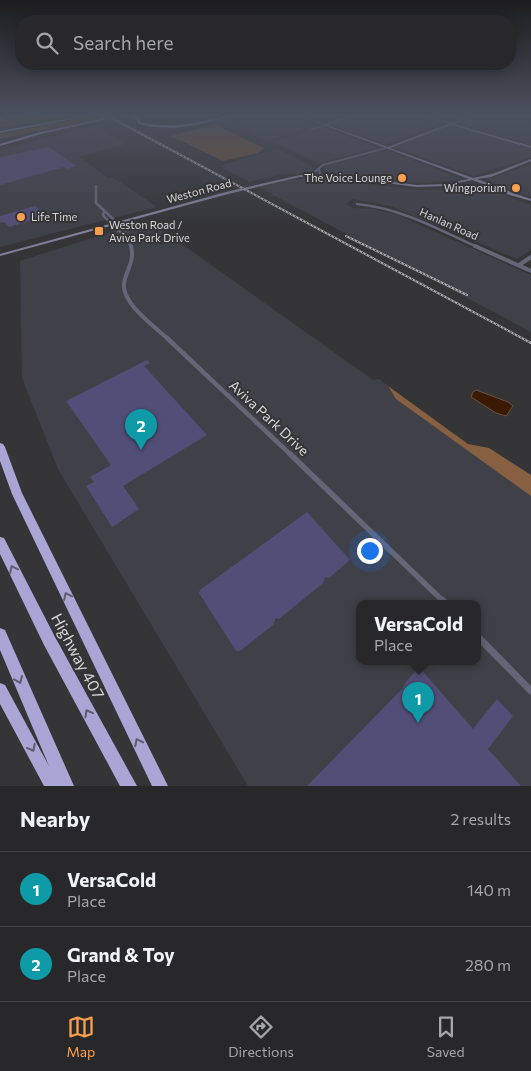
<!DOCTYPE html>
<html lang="en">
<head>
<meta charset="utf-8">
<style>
	body { margin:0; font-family:Commissioner,sans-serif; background:#343436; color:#f1f3f6 }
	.you { position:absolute; left:369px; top:550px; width:18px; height:18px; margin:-12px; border:4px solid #fff; border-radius:50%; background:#1a73e8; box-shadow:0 0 0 8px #1a73e833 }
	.badge { display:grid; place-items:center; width:32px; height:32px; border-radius:50%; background:#fa9f4f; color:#fff; font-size:16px; font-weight:700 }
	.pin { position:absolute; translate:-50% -41px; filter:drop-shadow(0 1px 2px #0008) }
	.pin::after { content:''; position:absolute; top:26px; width:18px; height:15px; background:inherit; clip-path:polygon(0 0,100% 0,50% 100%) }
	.popup { position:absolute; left:356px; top:600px; width:125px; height:65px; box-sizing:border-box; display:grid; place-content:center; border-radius:10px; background:#28282a; filter:drop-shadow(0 1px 4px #0005); font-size:16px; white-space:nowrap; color:#a5a6a8 }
	.popup b { font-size:19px; color:#f1f3f6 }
	.popup::after { content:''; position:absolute; left:50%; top:100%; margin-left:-10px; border:10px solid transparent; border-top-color:#28282a }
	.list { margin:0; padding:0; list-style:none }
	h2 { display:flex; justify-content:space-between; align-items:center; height:65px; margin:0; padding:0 20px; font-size:21px }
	h2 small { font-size:16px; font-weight:400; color:#a5a6a8 }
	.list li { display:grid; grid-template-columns:32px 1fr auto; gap:15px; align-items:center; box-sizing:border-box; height:75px; padding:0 20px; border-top:1px solid #444447 }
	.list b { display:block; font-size:19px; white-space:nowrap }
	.list p { margin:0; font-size:16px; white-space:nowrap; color:#a5a6a8 }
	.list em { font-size:16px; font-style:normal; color:#a5a6a8 }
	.icon { flex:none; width:28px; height:28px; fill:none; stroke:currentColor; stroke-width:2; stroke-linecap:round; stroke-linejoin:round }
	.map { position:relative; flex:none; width:531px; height:786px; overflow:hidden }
	.search { position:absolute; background:#28282a; box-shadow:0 2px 12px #0003; left:15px; right:15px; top:15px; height:55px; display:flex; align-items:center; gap:12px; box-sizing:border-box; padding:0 18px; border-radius:20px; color:#a5a6a8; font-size:19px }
	.sheet { height:215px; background:#28282a }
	nav { display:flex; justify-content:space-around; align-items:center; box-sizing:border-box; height:70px; border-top:1px solid #444447; background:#28282a; font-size:14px; color:#a5a6a8 }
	nav a { display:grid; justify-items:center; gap:2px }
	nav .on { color:#fa9f4f }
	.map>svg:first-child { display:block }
</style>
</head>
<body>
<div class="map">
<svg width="531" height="786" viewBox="0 0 531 786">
	<rect width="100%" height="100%" fill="#353538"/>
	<g fill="#404048" fill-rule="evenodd">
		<path d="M239,116H290L316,125L266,141L220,120Z"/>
		<path d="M359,116H422L444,122L386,144L330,124Z"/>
		<path d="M478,116H531V145L458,123Z"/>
		<path d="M452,125L531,148V157L474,176L394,147Z"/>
		<path d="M94,126L126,144L79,157L108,178H114L157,207L0,247V150Z"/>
		<path d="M323,127L378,148L319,163L272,142Z"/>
		<path d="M277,149L312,166V172L279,175L249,182L219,166Z"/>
		<path d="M386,150L461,179L428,183L397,182L327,172L324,167Z"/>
		<path d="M531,164V197L486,180Z"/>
		<path d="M305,179L332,180L418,190H446L476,185L531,205V250L517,259L390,206L352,199L346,204L353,208L374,209L398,215L531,275V332L258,187L290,180Z"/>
		<path d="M148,220L373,380L379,379L388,386L396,399L531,495V786H248L58,469L22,378L20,261ZM359,604H477V662H359Z"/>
	</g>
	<g fill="#714f34">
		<path d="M32,116H66L0,127V121Z"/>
		<path d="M95,116L108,117L0,139V134Z"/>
		<path d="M214,124L264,148L258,153L223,161L171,136Z"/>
	</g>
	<path fill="#866041" d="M388,386L468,444L489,448L531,475V496L396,399Z"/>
	<path fill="#3a1a00" stroke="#695241" d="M476,390L508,402L513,406L506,416L496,413L471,397L473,392Z"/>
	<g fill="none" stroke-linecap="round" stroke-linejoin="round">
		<path stroke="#695241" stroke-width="1" d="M156,124L160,116"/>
	</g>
	<g fill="#534e77">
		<path d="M49,147L76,166L67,169L64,167L0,185V157Z"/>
		<path d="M35,206L46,216L9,227L6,223L0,222V216Z"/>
		<path d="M147,360L150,363L144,366L207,435L123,486L139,509L112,527L86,486L94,482L90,477L111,465L66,401Z"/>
		<path d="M307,512L350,560L329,578L325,577L323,583L279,619L276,618L273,625L240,651H236L199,593L200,590Z"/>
		<path d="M419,667L473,729L497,699L513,716L488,749L521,786H307L403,688L405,683Z"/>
	</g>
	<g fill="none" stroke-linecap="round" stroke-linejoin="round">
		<g stroke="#666578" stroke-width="2">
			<path d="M425,116L449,123"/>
			<path d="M312,129L354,116"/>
			<path d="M319,169L320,174"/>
			<path d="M312,174L323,165L386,148"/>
		</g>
		<g stroke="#666578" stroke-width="2.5">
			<path d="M311,175L314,173"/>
			<path d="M314,177L320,175V173"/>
			<path d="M96,186V203L125,230L124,234L131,247"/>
			<path d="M357,204C400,208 438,229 477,247"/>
			<path d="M104,212L103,215L115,229L124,234"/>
		</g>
		<g stroke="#666578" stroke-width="4">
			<path d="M131,246C135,261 127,268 124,283C121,303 154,326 168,339"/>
			<path d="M475,246L531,271"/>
			<path d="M519,265L531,257"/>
		</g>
		<path stroke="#666578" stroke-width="4.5" d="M167,338L291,455"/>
		<path stroke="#666578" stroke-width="5.5" d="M290,454L444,602"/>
		<g stroke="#666578" stroke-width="7">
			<path d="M442,600L446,604"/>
			<path d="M477,636L531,691"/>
		</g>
		<path fill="#827f9d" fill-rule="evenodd" d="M300,116H302L388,147L448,124V122L451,123L472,116V117L454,124L531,146V148L451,125L390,148L473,178L492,174L531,159V161L491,177L477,179L509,191L510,192L531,199V201L503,193V191L472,180L444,186L417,187L338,177H300L228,194L0,256V254L226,192L300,175H338L417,185L444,184L469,179Z"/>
		<g fill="#a9a5d4" fill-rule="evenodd">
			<path d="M18,116H26L0,120V118Z"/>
			<path d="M83,116H89L0,133V131Z"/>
			<path d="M116,116H121L41,134L0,146V144L40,132Z"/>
			<path d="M133,116H137L141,122C171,129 199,123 228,116H233L197,125L175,128L152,127L139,124Z"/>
			<path d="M0,443L3,444L5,447L22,493L168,786H152L12,494L0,461Z"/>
			<path d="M0,537L4,538L54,635L137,786H120L44,645L0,554Z"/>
			<path d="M0,628L5,630L74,786H44L0,704V683L5,685L49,766L0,650Z"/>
		</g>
		<g stroke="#afafb1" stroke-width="2">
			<g id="rail">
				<path d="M108,116L531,343"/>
				<path d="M346,236L467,295"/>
			</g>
		</g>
		<use href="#rail" stroke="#353538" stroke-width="1" stroke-dasharray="2" stroke-linecap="butt"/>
	</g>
	<defs><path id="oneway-chevron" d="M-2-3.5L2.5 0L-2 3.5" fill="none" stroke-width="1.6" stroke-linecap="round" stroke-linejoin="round" transform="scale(1.25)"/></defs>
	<g stroke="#5e5c6f">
		<use href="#oneway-chevron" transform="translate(13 569) rotate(-116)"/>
		<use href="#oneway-chevron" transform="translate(67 596) rotate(-116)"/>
		<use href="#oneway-chevron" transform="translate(19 680) rotate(67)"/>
		<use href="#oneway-chevron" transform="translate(88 713) rotate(-119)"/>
		<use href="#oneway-chevron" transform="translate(138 742) rotate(-117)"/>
		<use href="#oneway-chevron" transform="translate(32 748) rotate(62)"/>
	</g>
	<linearGradient id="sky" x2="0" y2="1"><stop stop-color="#1d1d1f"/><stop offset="0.51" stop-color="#4b515e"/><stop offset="1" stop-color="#4b515e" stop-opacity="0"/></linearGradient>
	<rect width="531" height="226" fill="url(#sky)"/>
	<g fill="#fa9f4f" stroke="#353538" stroke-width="2">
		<circle cx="402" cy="178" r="5"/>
		<circle cx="516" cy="188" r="5"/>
		<circle cx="21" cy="217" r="5"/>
		<rect x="94" y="226" width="10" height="10" rx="2.5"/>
	</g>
	<g text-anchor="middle" stroke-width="4" stroke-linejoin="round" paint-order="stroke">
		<g font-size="11" fill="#d6d6d8" stroke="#353538" text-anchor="end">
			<text x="392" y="182">The Voice Lounge</text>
			<text x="506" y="192">Wingporium</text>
			<text x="31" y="221" text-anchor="start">Life Time</text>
			<text x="109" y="229" text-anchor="start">Weston Road /<tspan x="109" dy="13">Aviva Park Drive</tspan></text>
		</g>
		<g font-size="11" fill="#d6d6d8" stroke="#353538">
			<text transform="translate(199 191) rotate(-15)" y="4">Weston Road</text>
			<text transform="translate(449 224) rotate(24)" y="4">Hanlan Road</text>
		</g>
		<g font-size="14" fill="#d6d6d8" stroke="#353538">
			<text transform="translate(269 418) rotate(43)" y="5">Aviva Park Drive</text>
		</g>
		<g font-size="16" fill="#d6d6d8" stroke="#353538">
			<text transform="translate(78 656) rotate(62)" y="6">Highway 407</text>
		</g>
	</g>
</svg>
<div class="you"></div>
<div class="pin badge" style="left:418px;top:723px;background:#0f9aa8">1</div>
<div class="popup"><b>VersaCold</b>Place</div>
<div class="pin badge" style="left:141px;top:450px;background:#0f9aa8">2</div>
<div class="search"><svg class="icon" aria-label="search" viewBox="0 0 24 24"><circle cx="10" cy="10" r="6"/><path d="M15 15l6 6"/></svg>Search here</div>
</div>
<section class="sheet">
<h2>Nearby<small>2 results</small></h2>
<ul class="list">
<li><span class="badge" style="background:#0f9aa8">1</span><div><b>VersaCold</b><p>Place</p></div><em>140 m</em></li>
<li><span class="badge" style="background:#0f9aa8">2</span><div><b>Grand &amp; Toy</b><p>Place</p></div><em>280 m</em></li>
</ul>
</section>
<nav>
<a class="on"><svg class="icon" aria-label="map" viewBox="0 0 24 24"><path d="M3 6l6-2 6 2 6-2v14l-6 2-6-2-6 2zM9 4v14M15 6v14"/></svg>Map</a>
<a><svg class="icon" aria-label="directions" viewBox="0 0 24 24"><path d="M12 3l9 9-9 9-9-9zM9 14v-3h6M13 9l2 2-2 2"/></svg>Directions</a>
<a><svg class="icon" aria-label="saved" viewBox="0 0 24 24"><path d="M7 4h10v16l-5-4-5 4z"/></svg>Saved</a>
</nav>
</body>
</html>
